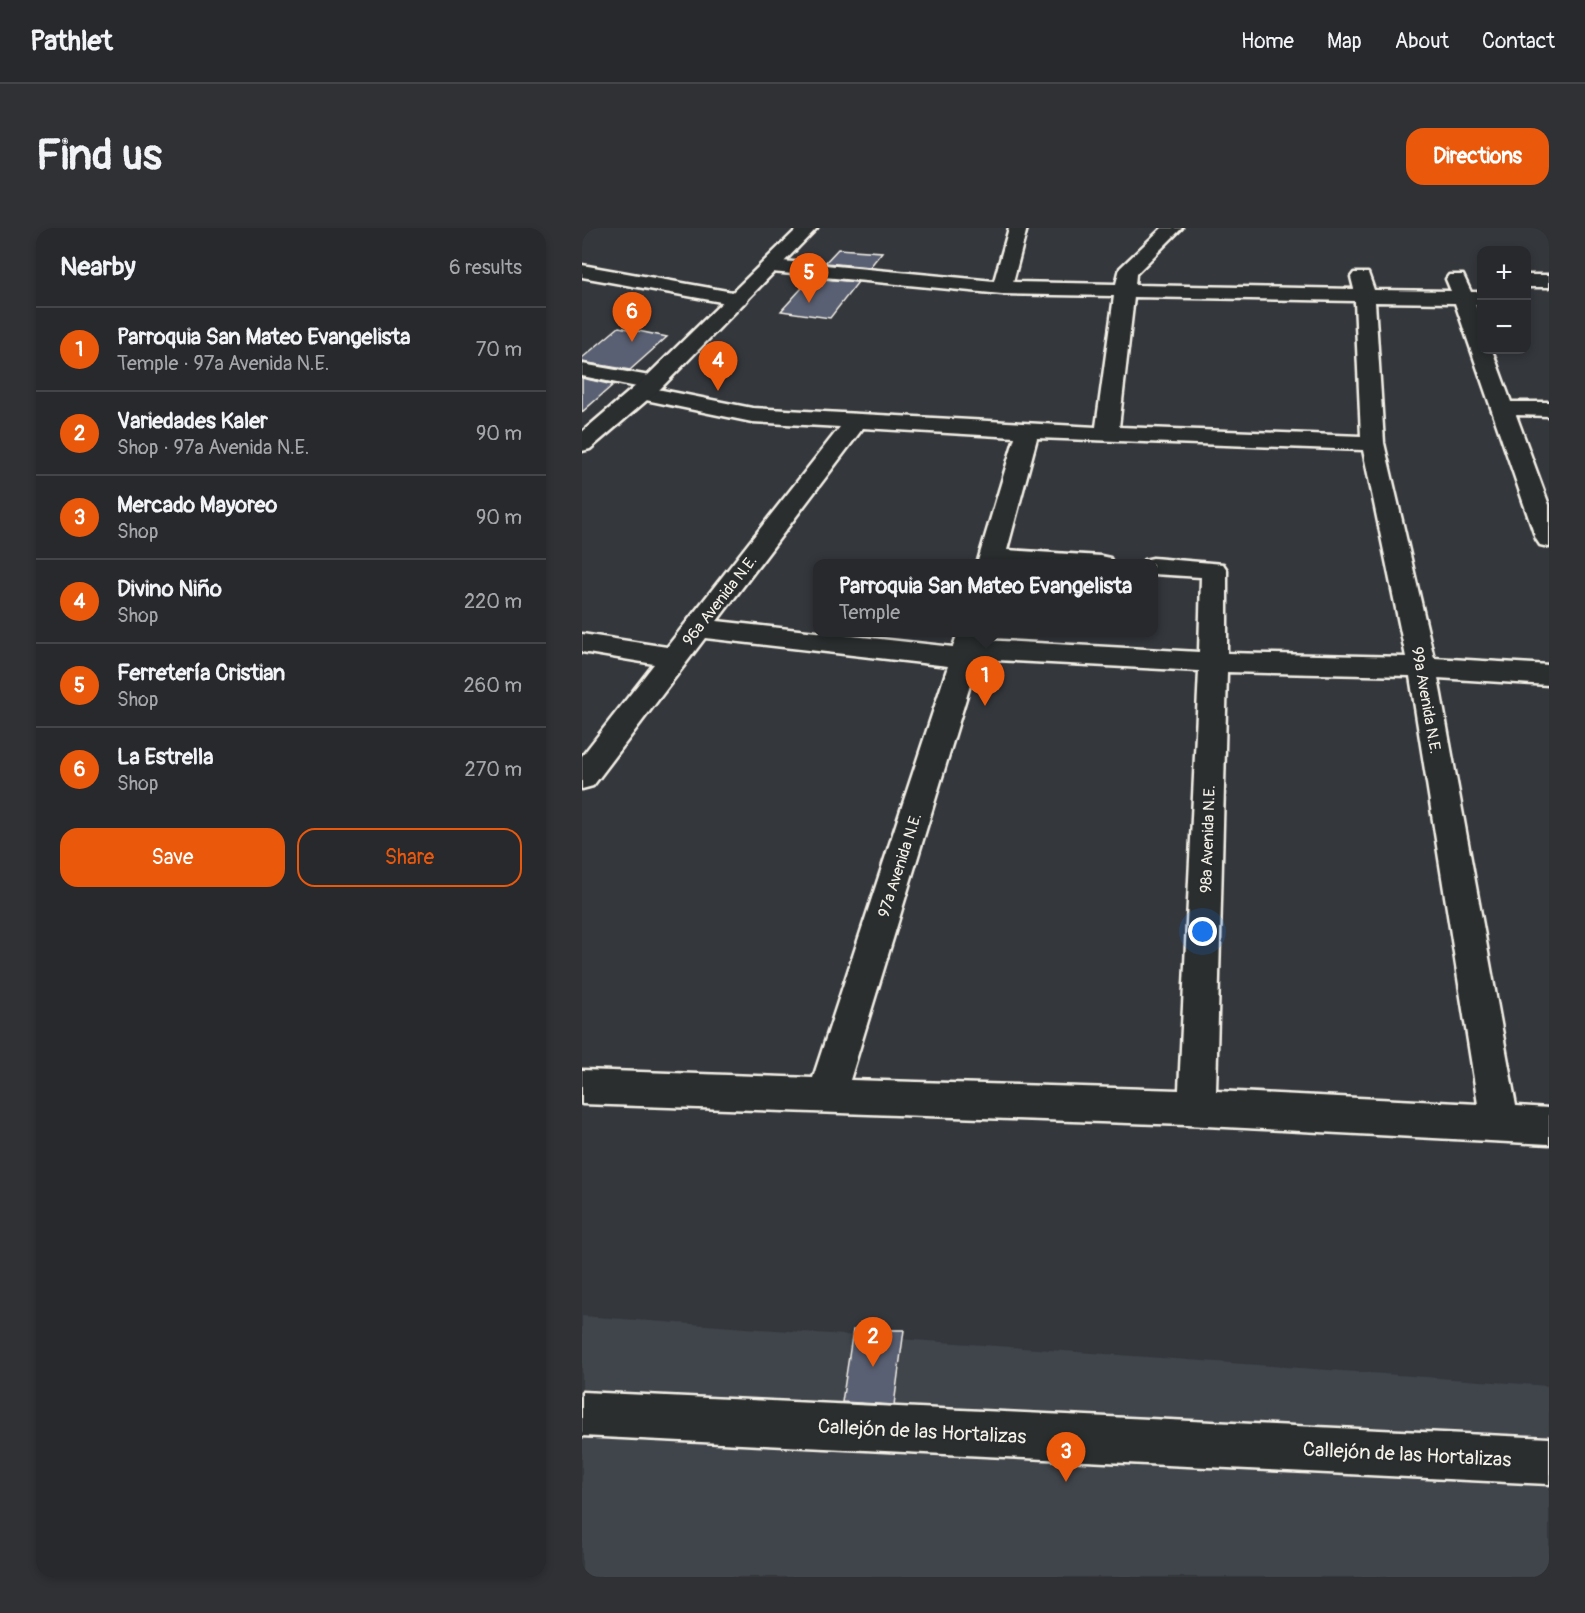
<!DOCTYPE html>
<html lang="en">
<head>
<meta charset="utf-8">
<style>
	body { margin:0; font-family:Pangolin,sans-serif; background:#2f3135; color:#f1f3f6 }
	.controls { position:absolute; right:18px; top:18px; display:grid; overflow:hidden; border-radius:12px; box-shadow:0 3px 9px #0003 }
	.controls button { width:54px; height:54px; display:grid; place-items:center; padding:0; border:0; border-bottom:2px solid #434549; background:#27292d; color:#f1f3f6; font:30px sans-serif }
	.you { position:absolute; left:621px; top:704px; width:21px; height:21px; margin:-15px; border:4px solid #fff; border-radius:50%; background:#1a73e8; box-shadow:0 0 0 9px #1a73e833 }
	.badge { display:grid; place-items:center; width:39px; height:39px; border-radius:50%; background:#ea580c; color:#fff; font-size:20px; font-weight:700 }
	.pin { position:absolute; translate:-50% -50px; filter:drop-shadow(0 2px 3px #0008) }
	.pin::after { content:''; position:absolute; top:32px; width:21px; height:18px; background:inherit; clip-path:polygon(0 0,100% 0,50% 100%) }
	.popup { position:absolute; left:231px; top:331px; width:345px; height:78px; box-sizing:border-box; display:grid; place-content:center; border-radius:12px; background:#27292d; filter:drop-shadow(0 2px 4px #0005); font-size:20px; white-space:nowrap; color:#a4a6aa }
	.popup b { font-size:22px; color:#f1f3f6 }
	.popup::after { content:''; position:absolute; left:50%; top:100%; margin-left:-12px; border:12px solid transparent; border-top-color:#27292d }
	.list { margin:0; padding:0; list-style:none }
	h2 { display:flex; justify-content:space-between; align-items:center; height:78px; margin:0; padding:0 24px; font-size:26px }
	h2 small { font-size:20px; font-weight:400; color:#a4a6aa }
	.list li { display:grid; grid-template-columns:39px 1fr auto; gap:18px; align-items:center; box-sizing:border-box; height:84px; padding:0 24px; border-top:2px solid #434549 }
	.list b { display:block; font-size:22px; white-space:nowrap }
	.list p { margin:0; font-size:20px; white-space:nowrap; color:#a4a6aa }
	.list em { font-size:20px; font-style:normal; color:#a4a6aa }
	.actions { display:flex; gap:12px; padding:18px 24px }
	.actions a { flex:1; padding:14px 0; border:2px solid #ea580c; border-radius:18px; text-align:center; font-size:21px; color:#ea580c }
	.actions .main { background:#ea580c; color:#fff }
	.map { position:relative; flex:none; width:967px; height:1349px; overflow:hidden; border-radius:18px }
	header { display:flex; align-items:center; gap:36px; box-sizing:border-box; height:84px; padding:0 30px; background:#27292d; border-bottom:2px solid #434549 }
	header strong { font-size:28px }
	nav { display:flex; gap:33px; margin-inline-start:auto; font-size:21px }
	.intro { display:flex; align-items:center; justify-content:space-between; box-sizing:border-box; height:144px; padding:0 36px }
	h1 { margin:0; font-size:42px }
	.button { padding:15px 27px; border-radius:18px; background:#ea580c; color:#fff; font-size:21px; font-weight:700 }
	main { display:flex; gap:36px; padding:0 36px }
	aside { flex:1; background:#27292d; border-radius:18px; box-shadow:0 3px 9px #0003 }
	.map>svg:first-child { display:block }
</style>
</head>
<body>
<header>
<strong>Pathlet</strong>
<nav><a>Home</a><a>Map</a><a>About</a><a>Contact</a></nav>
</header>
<div class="intro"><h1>Find us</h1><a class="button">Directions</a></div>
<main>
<aside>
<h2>Nearby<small>6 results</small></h2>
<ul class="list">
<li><span class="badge">1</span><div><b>Parroquia San Mateo Evangelista</b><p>Temple · 97a Avenida N.E.</p></div><em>70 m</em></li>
<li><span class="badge">2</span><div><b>Variedades Kaler</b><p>Shop · 97a Avenida N.E.</p></div><em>90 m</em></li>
<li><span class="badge">3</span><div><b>Mercado Mayoreo</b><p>Shop</p></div><em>90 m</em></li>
<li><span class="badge">4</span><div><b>Divino Niño</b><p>Shop</p></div><em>220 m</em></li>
<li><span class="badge">5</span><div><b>Ferretería Cristian</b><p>Shop</p></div><em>260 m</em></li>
<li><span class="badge">6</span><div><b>La Estrella</b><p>Shop</p></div><em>270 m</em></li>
</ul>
<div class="actions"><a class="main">Save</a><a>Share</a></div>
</aside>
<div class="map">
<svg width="967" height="1349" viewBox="0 0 967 1349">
	<rect width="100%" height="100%" fill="#34373c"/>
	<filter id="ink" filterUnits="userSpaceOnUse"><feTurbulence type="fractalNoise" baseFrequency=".0167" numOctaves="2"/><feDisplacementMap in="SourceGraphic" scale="12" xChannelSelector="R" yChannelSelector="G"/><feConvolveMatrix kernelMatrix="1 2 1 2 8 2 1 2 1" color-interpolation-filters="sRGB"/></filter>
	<g filter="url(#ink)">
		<path fill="#3f444c" d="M0,1088L967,1158V1349H0Z"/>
		<g fill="#5a6173" stroke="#f4f1e8" stroke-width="1.5">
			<path d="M256,21L300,24L288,39L243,35Z"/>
			<path d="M229,50L276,54L248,90L199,83Z"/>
			<path d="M37,99L85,109L48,142L0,134V130Z"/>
			<path d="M0,150L31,157L0,184Z"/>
			<path d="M271,1102H322L312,1177L260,1174Z"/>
		</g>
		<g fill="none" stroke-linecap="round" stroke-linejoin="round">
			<g stroke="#f4f1e8" stroke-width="5">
				<g id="minor">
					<path d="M427,0H445L431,54L534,56L538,40L580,0H600L554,46L553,57L772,61L769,49L772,45H786L792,62L869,63L864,51L867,47H881L889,64H900V76H893L900,92V122H910L929,174H967V188L934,187L967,277V319L958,317L954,311L873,75L793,74L802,215L852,430L967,437V457L856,450L934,878L967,880V916L604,897L0,876V842L231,850L366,438L123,410L11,558L0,561V528L72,436L0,424V406L85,419L258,199L170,194L59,171L51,169L48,164L55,159L0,148V136L79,150L82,155L75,161L170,180L514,199L532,68L420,66L190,44L183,42L180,38L183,34L190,32L412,53ZM552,69L773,73L779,208L537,199ZM281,200L433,209L395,336H531L528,330L519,328L425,322L455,210L781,222L824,429L645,425V342L641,336L571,330L562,332L560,336H571V346L619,349L617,424L401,412L403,404H376L371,419L135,393ZM396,431L617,443L597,862L268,852ZM645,444L828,448L896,876L634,863Z"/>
					<path d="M0,37L156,65L163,67L166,71L163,75L156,77L0,49Z"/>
					<rect x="945" y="47" width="22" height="12"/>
					<path d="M0,1164L967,1210V1256L0,1208Z"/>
				</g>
			</g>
			<g stroke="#f4f1e8" stroke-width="5">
				<path id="major" d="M216,0H235L79,160L8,221L0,223V204L63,150Z"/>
			</g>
			<use href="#minor" fill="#2a2d2e" fill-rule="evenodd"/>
			<use href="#major" fill="#2a2d2e" fill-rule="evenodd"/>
		</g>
	</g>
	<g text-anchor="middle" stroke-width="4.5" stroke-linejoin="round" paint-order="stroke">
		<g font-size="16" fill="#f4f1e8" stroke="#2a2d2e">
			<text transform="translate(137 372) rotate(-52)" y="6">96a Avenida N.E.</text>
			<text transform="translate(845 472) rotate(80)" y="6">99a Avenida N.E.</text>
			<text transform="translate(625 611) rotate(-88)" y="6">98a Avenida N.E.</text>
			<text transform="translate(317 637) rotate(-72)" y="6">97a Avenida N.E.</text>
		</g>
		<g font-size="20" fill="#f4f1e8" stroke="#2a2d2e">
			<text transform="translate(340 1203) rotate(3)" y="7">Callejón de las Hortalizas</text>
			<text transform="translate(825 1226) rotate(3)" y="7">Callejón de las Hortalizas</text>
		</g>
	</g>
</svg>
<div class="controls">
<button>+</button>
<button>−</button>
</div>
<div class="you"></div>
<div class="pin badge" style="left:403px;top:478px">1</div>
<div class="popup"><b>Parroquia San Mateo Evangelista</b>Temple</div>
<div class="pin badge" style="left:291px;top:1139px">2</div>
<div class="pin badge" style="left:484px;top:1254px">3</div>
<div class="pin badge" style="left:136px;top:163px">4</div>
<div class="pin badge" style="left:227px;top:75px">5</div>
<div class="pin badge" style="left:50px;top:114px">6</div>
</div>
</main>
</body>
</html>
